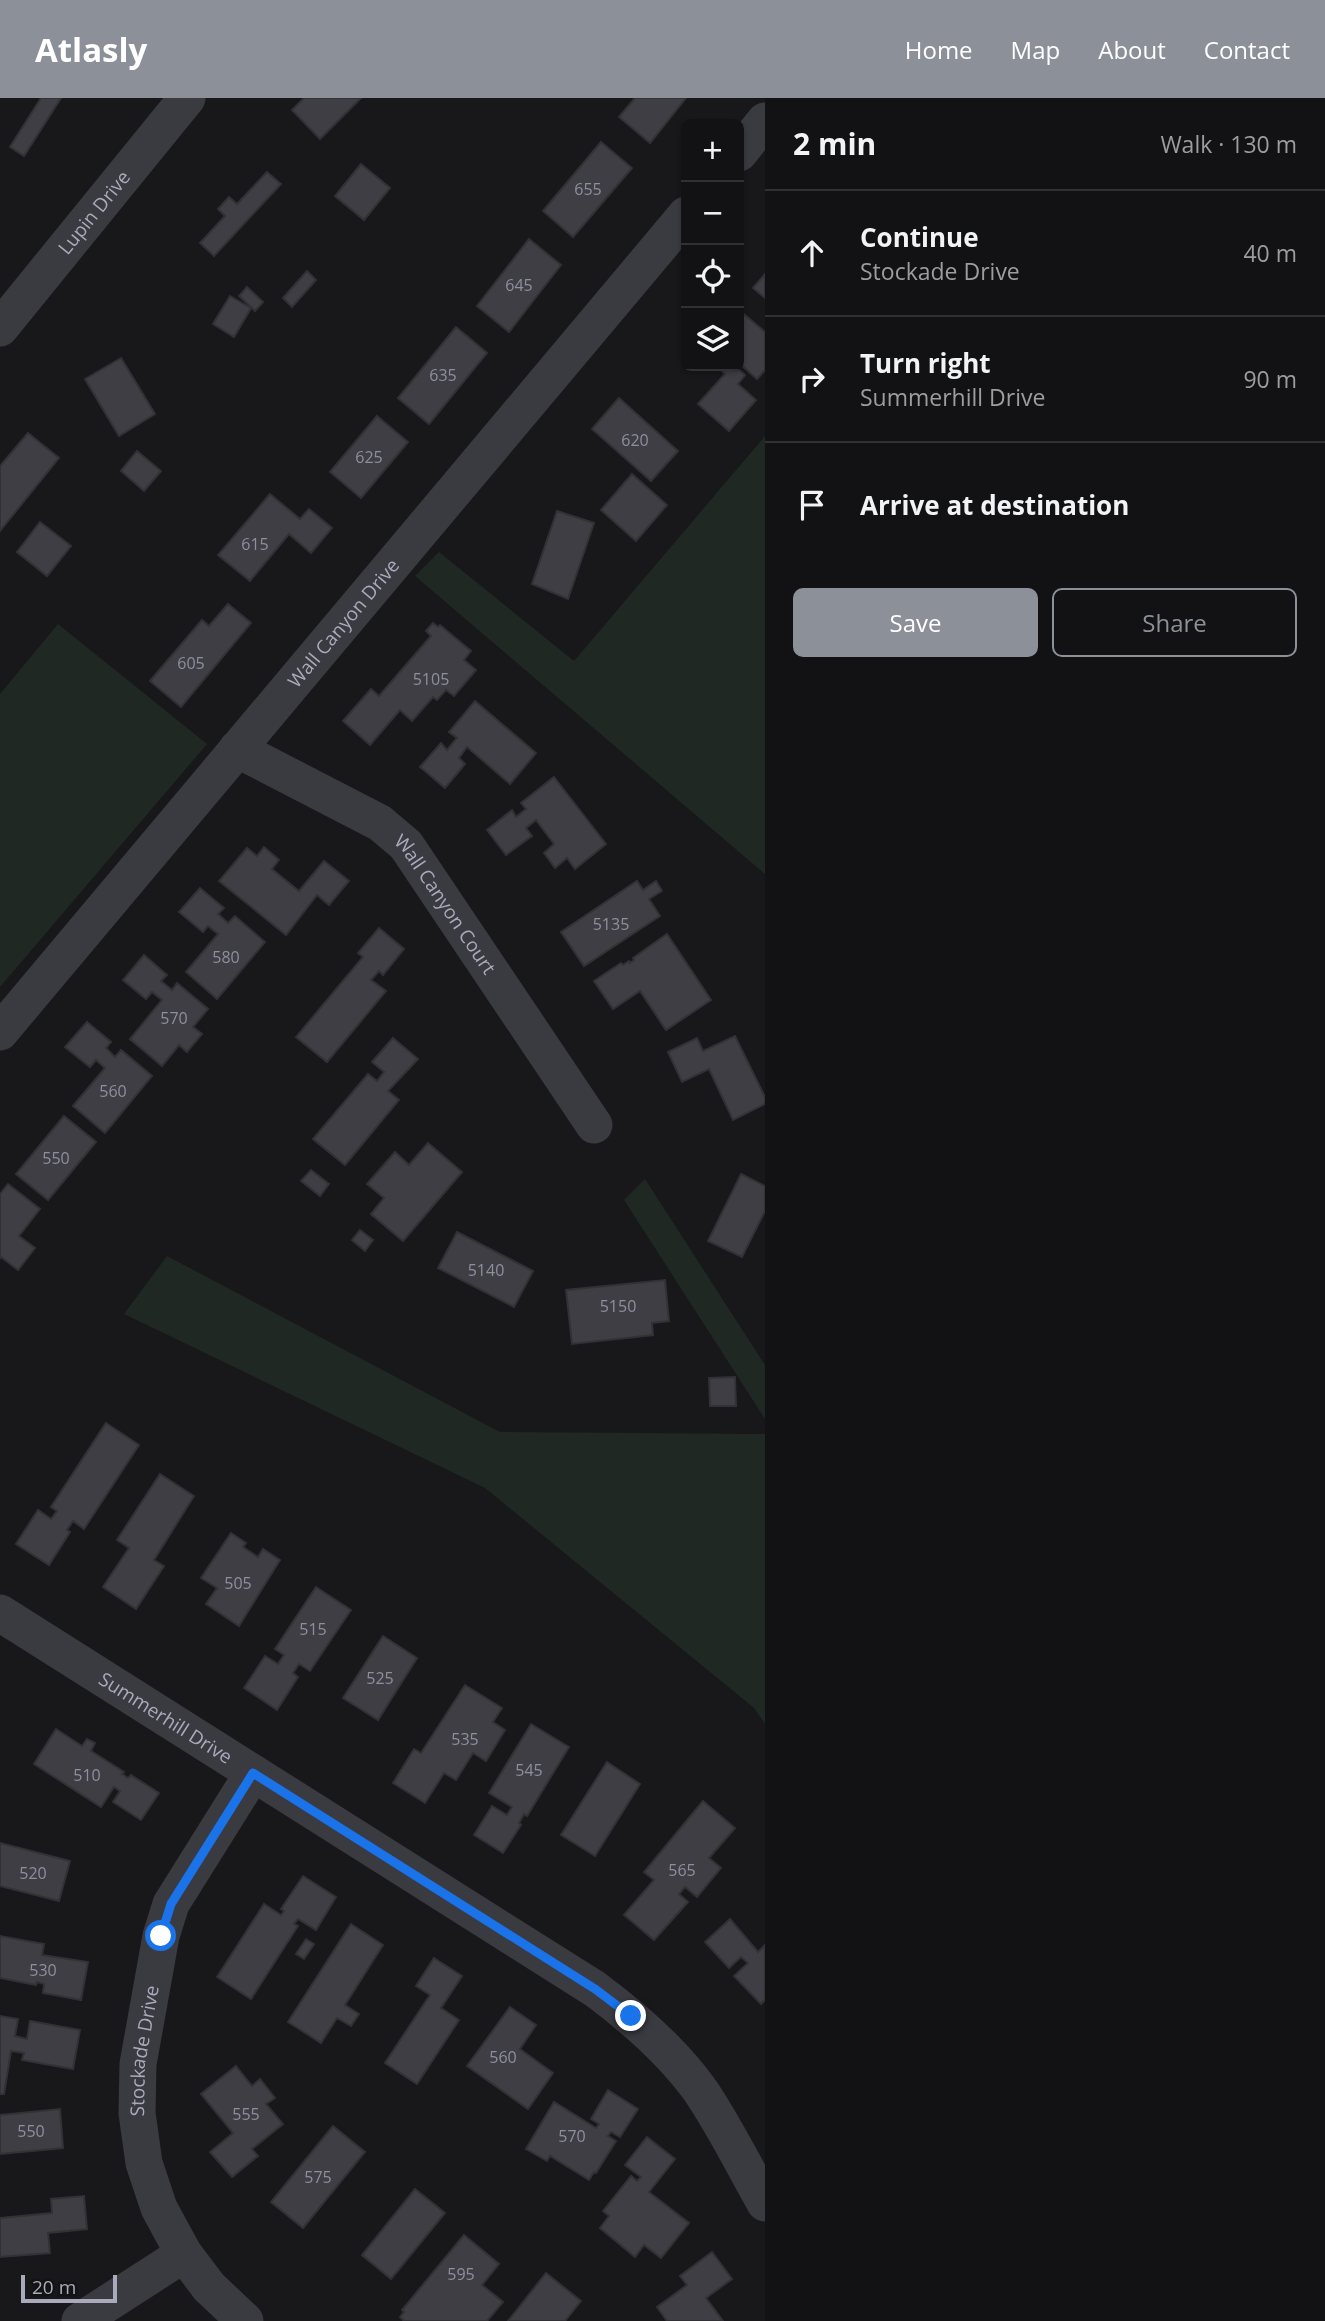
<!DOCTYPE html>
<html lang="en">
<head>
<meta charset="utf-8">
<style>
	body { margin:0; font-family:"Open Sans",sans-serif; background:#1b1a1d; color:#f1f3f6 }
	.controls { position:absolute; right:21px; top:21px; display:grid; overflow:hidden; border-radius:10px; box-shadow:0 2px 5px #0004 }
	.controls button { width:63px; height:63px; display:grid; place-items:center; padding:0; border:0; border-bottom:2px solid #313134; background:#121114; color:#f1f3f6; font:35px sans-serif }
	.scale { position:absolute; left:21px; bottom:18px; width:96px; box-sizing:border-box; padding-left:7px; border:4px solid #a9aabb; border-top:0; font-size:19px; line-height:24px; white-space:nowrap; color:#a9aabb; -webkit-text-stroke:5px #131215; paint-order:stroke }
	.stop { position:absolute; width:21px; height:21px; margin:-16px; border:5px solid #1a73e8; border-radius:50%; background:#fff }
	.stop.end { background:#1a73e8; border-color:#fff; box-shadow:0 2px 7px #0008 }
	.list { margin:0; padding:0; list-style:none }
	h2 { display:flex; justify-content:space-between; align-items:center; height:91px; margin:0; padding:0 28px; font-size:30px }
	h2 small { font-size:23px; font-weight:400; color:#9c9da0 }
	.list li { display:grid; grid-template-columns:46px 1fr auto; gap:21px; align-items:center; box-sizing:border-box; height:126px; padding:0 28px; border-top:2px solid #313134 }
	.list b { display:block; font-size:26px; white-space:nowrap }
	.list p { margin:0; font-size:23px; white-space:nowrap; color:#9c9da0 }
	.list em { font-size:23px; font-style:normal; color:#9c9da0 }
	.actions { display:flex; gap:14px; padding:21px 28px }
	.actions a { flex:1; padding:16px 0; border:2px solid #8c9099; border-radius:10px; text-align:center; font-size:24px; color:#8c9099 }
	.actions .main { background:#8c9099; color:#fff }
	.icon { flex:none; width:38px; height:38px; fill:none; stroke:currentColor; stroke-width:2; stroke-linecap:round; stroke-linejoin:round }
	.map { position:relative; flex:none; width:765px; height:2223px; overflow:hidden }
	header { display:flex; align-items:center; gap:42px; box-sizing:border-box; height:98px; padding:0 35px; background:#8c9099; color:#fff }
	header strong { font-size:33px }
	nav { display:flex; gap:38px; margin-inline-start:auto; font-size:24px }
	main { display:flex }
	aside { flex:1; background:#121114 }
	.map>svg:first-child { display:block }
</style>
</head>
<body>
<header>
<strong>Atlasly</strong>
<nav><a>Home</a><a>Map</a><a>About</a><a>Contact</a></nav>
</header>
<main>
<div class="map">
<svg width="765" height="2223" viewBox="0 0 765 2223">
	<rect width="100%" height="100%" fill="#18171a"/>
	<g fill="#1f2822">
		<path d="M765,338V776L415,478L439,454L574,563Z"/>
		<path d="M58,526L207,646L0,889V596Z"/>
		<path d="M645,1081L765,1267V1321L624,1102Z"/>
		<path d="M167,1158L500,1334L765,1336V1626L754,1610L485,1390L124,1216Z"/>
	</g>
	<g fill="#3f3e45" stroke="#323136" stroke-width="2">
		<path d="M41,0H61L24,58L10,49Z"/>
		<path d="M304,0H361L320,41L292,12Z"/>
		<path d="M635,0H686L650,45L619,19Z"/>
		<path d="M601,44L632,70L573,139L543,113Z"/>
		<path d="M361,66L390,90L364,122L335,98Z"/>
		<path d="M267,74L281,86L214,158L200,145L225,118L218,111L229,99L237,106Z"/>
		<path d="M529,141L561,167L509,234L477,208Z"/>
		<path d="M307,173L316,182L292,209L283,200Z"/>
		<path d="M765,176V200L753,190Z"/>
		<path d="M247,189L263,204L255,213L239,198Z"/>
		<path d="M230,198L251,210L234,239L213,226Z"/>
		<path d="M739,212L765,234V272L757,281L739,265Z"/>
		<path d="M456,229L487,255L429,326L398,300Z"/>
		<path d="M121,260L155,316L119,338L85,281Z"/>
		<path d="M727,268H735L745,277L738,286L756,302L729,333L698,306L725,276L722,273Z"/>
		<path d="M619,300L678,353L651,383L592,331Z"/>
		<path d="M377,318L408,344L361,400L330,374Z"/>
		<path d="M28,335L59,360L0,433V368Z"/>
		<path d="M137,353L161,373L144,393L121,373Z"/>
		<path d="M632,376L667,407L636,443L601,412Z"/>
		<path d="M270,396L300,421L309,411L332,430L311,455L289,436L250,483L218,457Z"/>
		<path d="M557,413L594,425L568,501L532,486Z"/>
		<path d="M40,424L71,448L47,478L17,454Z"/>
		<path d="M228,506L251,525L181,609L150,583L202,522L209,528Z"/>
		<path d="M433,525L438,529L440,527L471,553L464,562L476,572L454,598L446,592L437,602L433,599L412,623L400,612L370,647L343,623L371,591L379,598L431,538L426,533Z"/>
		<path d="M475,603L536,655L510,686L467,649L459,660L465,666L445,690L420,669L441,645L447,652L457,640L449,634Z"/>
		<path d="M554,679L606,746L575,771L567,760L555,770L544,755L554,746L536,722L526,730L532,738L506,757L487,732L512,712L516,719L526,711L521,705Z"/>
		<path d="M264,749L279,762L272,771L299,793L324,763L349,783L329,807L317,797L286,837L219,783L247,750L257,758Z"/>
		<path d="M637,783L643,792L656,783L662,793L649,801L660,818L584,868L561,834Z"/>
		<path d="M200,790L224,810L218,816L228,825L235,818L265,844L217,901L186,874L218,836L208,828L203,834L179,814Z"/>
		<path d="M379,830L404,851L383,877L379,873L371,882L386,893L327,964L296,939L363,859L358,855Z"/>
		<path d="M667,836L711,902L666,932L640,893L613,911L594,883L621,865L623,867L629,863L630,865L634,862L633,860Z"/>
		<path d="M144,857L167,877L161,883L172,892L177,885L208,911L193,929L202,936L187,954L179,947L162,968L130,941L162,902L152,894L146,901L123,882Z"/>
		<path d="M87,924L111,944L106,950L115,959L121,952L152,978L105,1035L73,1008L105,970L96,962L90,969L65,949Z"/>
		<path d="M735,938L765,999V1006L733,1022L709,971L682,984L668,954L697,940L703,953Z"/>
		<path d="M393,940L418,961L388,993L399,1002L345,1067L313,1041L368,976L377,983L384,974L372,964Z"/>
		<path d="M64,1018L96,1044L48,1102L16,1076Z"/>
		<path d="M428,1045L462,1074L403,1143L371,1116L384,1100L367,1086L395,1054L409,1067Z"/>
		<path d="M311,1072L329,1086L320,1098L301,1083Z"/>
		<path d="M741,1076L765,1088V1113L742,1159L708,1143Z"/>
		<path d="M8,1086L40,1111L19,1138L35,1150L18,1172L1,1159L0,1160V1096Z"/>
		<path d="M360,1132L373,1142L365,1153L352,1142Z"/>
		<path d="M457,1134L533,1173L514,1209L438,1170Z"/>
		<path d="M665,1182L669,1223L652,1225L653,1237L572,1246L566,1192Z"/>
		<path d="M735,1279L736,1308H710L709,1280Z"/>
		<path d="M106,1325L139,1347L84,1431L73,1423L67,1432L70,1434L49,1467L16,1446L38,1412L51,1421L57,1413L51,1409Z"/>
		<path d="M160,1376L194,1398L154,1462L164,1468L136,1511L103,1489L129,1450L117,1442Z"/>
		<path d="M231,1435L246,1445L243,1449L258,1459L263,1451L280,1462L239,1528L206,1506L217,1490L201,1480Z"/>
		<path d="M316,1489L351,1512L310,1573L299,1566L293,1575L298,1579L277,1612L244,1590L265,1558L278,1566L284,1557L275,1551Z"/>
		<path d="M383,1538L417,1560L378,1622L343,1600Z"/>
		<path d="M465,1587L502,1610L493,1624L505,1632L486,1663L473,1655L456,1682L444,1675L425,1705L393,1685L414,1651L421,1655Z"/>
		<path d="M531,1626L569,1649L527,1718L524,1716L519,1725L521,1727L503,1755L474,1737L492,1708L507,1717L512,1709L489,1695Z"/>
		<path d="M56,1631L82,1648L87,1641L95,1645L91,1653L124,1674L122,1676L128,1680L131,1677L159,1695L141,1722L113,1704L120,1693L114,1689L101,1709L34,1666Z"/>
		<path d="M607,1664L640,1686L595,1758L561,1737Z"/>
		<path d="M703,1703L735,1730L709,1760L721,1770L697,1799L685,1789L679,1796L688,1804L654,1842L624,1817L654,1782L644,1774Z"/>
		<path d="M0,1745L70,1763L59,1803L0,1788Z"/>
		<path d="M303,1778L336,1799L316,1832L298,1821L294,1826L298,1828L251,1901L217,1879L264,1806L281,1817L284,1813L281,1811Z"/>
		<path d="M730,1821L758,1854L765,1847V1902L761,1906L734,1878L748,1865L741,1859L729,1870L705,1844Z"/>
		<path d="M351,1826L383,1847L345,1907L359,1916L351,1928L337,1920L321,1945L288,1924Z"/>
		<path d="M0,1838L44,1846L42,1857L88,1864L81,1902L43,1895L44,1886L37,1884L36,1887L0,1880Z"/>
		<path d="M306,1841L314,1846L304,1861L296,1856Z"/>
		<path d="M434,1860L462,1878L441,1910L459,1922L417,1986L385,1965L430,1897L416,1888Z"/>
		<path d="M510,1909L536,1927L520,1951L553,1975L528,2011L467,1968Z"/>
		<path d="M0,1918L18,1921L15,1938L27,1941L30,1923L80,1932L73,1971L22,1962L24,1955L11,1953L4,1996H0Z"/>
		<path d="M236,1968L252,1988L260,1981L275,2000L266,2006L283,2026L252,2051L258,2058L232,2079L210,2054L233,2035L201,1996Z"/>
		<path d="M608,1992L638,2011L620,2039L611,2034L608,2038L616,2043L596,2075L594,2074L589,2082L550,2058L547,2063L526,2051L554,2004L596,2030L599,2026L591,2021Z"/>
		<path d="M60,2011L63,2050L0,2056V2017Z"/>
		<path d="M333,2028L365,2054L303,2130L271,2104Z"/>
		<path d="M647,2039L675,2061L649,2094L689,2125L661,2160L644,2147L635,2159L600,2130L609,2118L603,2113L631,2078L637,2083L641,2079L625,2067Z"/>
		<path d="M415,2091L445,2115L391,2181L362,2157Z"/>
		<path d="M84,2098L87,2131L48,2135L50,2155L0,2159V2120L52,2115L51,2101Z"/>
		<path d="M464,2137L499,2166L482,2187L503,2204L487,2223H404L400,2219L404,2214L402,2212Z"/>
		<path d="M712,2154L732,2181L706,2200L723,2223H667L657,2209L687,2187L680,2178Z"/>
		<path d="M546,2175L581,2203L565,2223H508Z"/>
	</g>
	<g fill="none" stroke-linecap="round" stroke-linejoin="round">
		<g stroke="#3a3a41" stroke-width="37">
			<path d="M739,55L765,23"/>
			<path id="s1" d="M0,230L187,0"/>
			<path id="s2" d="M237,651L380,725L406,747L594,1027"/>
			<path id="s3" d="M0,934L686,117"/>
			<path id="s4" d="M0,1515L595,1891C634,1920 671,1952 700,1992C724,2027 744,2068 765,2105"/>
			<path d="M80,2223L184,2156"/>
			<path id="s5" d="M245,2223L209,2189L184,2156L159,2110L144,2065L137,2015L138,1966L161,1838L171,1806L253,1675"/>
		</g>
	</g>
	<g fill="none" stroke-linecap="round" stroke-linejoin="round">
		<path stroke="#1a73e8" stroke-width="9" d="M161,1838L171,1806L253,1675L595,1891L631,1918"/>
	</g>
	<g text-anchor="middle" stroke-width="7" stroke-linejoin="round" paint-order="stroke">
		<g font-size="16" fill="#8e8f9e">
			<text x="588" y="97">655</text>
			<text x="519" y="193">645</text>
			<text x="443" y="283">635</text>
			<text x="635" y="348">620</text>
			<text x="369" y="365">625</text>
			<text x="255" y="452">615</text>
			<text x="191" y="571">605</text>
			<text x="431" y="587">5105</text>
			<text x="611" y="832">5135</text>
			<text x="226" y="865">580</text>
			<text x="174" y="926">570</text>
			<text x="113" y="999">560</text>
			<text x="56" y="1066">550</text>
			<text x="486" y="1178">5140</text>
			<text x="618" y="1214">5150</text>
			<text x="238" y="1491">505</text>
			<text x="313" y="1537">515</text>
			<text x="380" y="1586">525</text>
			<text x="465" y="1647">535</text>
			<text x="529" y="1678">545</text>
			<text x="87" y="1683">510</text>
			<text x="682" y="1778">565</text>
			<text x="33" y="1781">520</text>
			<text x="43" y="1878">530</text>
			<text x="503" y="1965">560</text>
			<text x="246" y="2022">555</text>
			<text x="31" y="2039">550</text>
			<text x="572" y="2044">570</text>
			<text x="318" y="2085">575</text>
			<text x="461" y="2182">595</text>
		</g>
		<g font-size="19" fill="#a9aabb" stroke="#131215">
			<text dy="7" stroke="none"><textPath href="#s1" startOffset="149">Lupin Drive</textPath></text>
			<text dy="7" stroke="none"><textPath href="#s3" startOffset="534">Wall Canyon Drive</textPath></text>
			<text dy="7" stroke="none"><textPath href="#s2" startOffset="266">Wall Canyon Court</textPath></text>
			<text dy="7" stroke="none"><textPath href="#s4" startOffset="196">Summerhill Drive</textPath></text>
			<text dy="7" stroke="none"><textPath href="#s5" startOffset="304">Stockade Drive</textPath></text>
		</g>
	</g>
</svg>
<div class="controls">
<button>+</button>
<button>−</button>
<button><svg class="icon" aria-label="locate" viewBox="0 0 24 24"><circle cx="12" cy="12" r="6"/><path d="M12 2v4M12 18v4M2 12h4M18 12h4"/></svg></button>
<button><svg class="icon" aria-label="layers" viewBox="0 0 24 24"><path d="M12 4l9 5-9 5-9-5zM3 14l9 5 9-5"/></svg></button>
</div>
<div class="scale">20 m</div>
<div class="stop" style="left:161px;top:1838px"></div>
<div class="stop end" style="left:631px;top:1918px"></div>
</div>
<aside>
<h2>2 min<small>Walk · 130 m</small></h2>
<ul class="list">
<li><svg class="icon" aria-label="ahead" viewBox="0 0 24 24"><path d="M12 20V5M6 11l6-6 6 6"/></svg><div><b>Continue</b><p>Stockade Drive</p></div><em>40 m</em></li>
<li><svg class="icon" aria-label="right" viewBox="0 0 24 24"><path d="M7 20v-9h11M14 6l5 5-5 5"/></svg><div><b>Turn right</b><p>Summerhill Drive</p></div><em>90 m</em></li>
<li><svg class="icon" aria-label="arrive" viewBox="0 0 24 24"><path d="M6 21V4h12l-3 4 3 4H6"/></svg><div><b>Arrive at destination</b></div></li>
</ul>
<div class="actions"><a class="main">Save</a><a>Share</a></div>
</aside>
</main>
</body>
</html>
